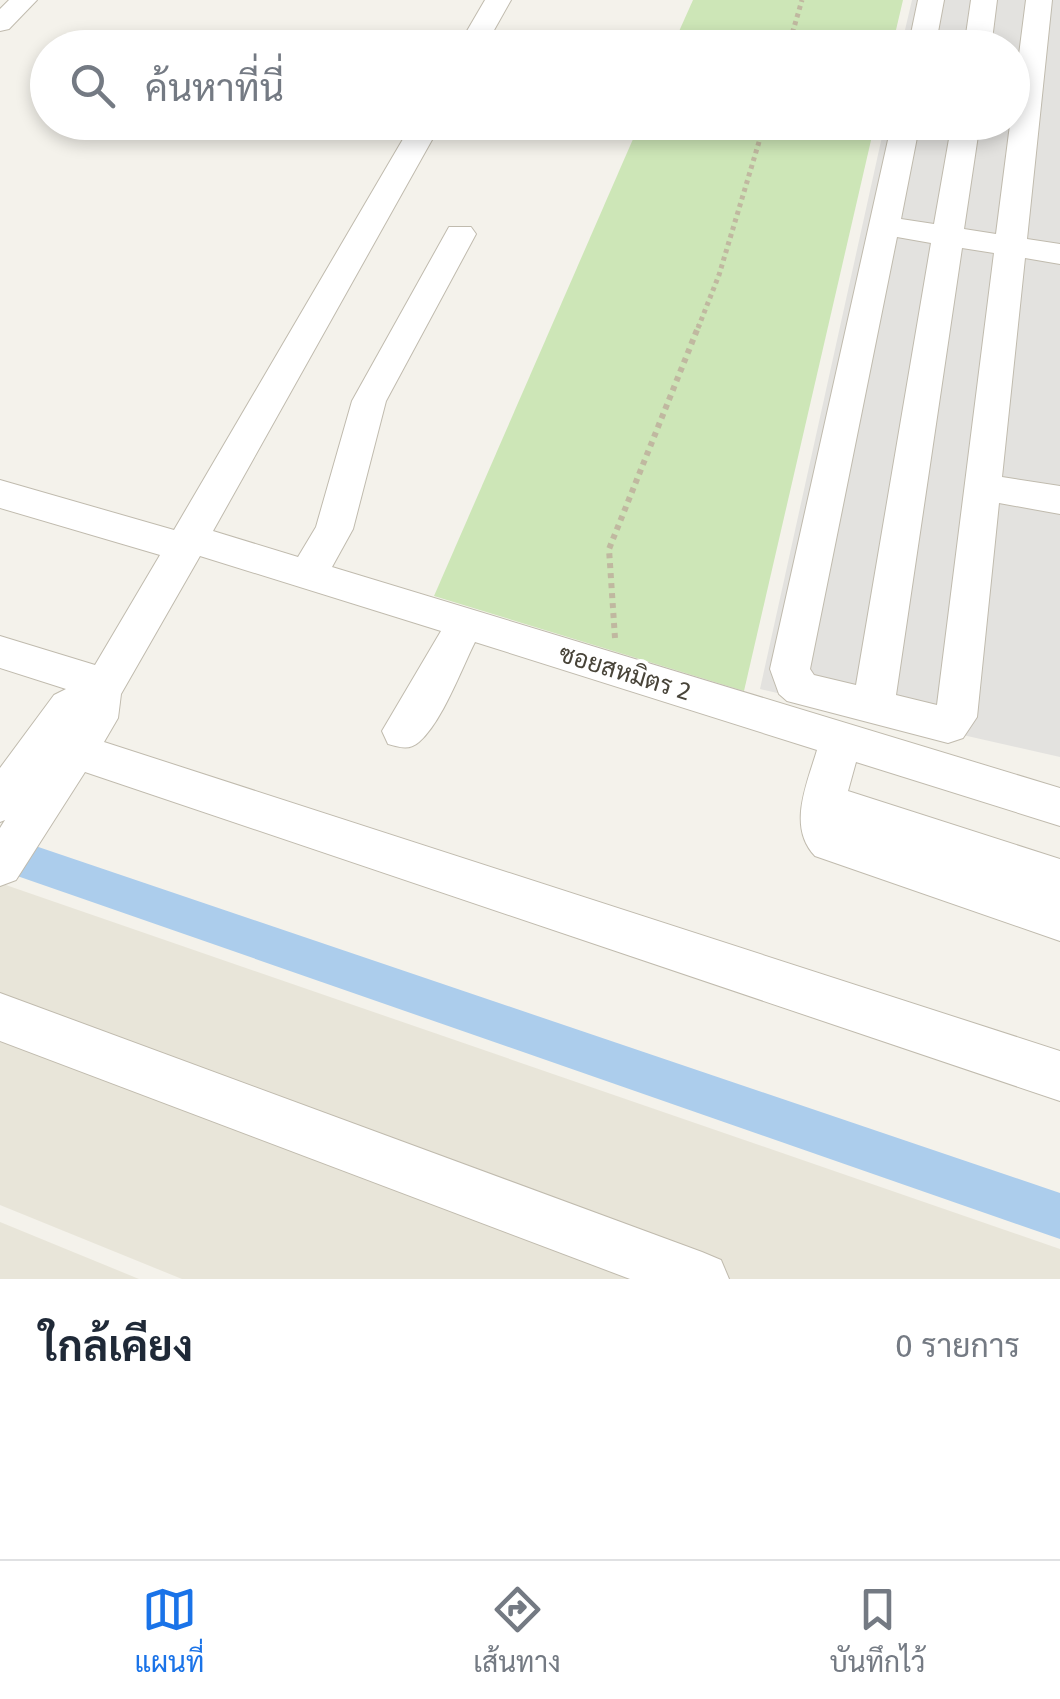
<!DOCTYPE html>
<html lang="th">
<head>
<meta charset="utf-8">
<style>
	body { margin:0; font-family:"Fira Sans",Sarabun,sans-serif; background:#f2f2f3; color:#1f2937 }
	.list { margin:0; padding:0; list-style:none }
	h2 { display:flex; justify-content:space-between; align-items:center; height:130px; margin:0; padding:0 40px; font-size:42px }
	h2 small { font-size:32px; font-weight:400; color:#747a83 }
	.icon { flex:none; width:55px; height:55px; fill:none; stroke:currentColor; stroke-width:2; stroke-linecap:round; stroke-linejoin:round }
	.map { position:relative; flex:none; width:1060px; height:1279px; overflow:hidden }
	.search { position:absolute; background:#fff; box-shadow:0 5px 15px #0003; left:30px; right:30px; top:30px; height:110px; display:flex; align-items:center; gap:25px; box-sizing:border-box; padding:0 35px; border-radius:55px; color:#747a83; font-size:38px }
	.sheet { height:280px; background:#fff }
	nav { display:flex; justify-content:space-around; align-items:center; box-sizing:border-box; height:140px; border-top:2px solid #e0e1e3; background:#fff; font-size:28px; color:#747a83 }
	nav a { display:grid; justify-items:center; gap:5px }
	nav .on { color:#1a73e8 }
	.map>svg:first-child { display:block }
</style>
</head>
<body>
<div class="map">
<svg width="1060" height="1279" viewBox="0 0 1060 1279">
	<rect width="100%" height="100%" fill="#f4f2eb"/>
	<g fill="#e8e5d9">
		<path d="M0,883L1060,1249V1279H182L0,1205Z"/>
		<path d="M0,1222L139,1279H0Z"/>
	</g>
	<g fill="#cde6b7">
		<path d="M693,0H903L892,47H672Z"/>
		<path d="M640,123H875L744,691L434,596Z"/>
	</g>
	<path fill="#e3e2df" d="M912,0H1060V757L760,689L885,123L1012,122V48L901,47Z"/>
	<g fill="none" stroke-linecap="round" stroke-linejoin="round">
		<path fill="#accdec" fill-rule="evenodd" d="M0,834L1060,1193V1239L0,870Z"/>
		<g stroke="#c0bbae" stroke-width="2">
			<g id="minor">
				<path d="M9,0H37L9,29L0,31V9Z"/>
				<path d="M485,0H511L484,48H457Z"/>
				<path d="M918,0H944L935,48H908Z"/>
				<path d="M971,0H997L991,48H964Z"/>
				<path d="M1026,0H1052L1027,239L1060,244V264L1025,258L1002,477L1060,486V514L999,503L977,717L963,738L948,743L787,701L779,694L770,669L892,122H920L901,219L934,224L952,122H980L964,229L996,234ZM897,237L931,243L856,685L814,675L810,669ZM962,248L994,253L937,705L896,695Z"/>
				<path d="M413,122H442L213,531L298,557L316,527L352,401L449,227H471L476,234L386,401L353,529L332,567L1060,788V826L856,762L848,791L1060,859V941L815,856C787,827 807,784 817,750L475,642C461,670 442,722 419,742C409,751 399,747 388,744L382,731L441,631L200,556L121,694L118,718L104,742L1060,1051V1101L85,772L16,880L0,886V828L5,820L0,822V768L54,695L66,689L0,668V636L95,665L160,555L0,508V480L174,530Z"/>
				<path d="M0,993L702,1252L721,1260L729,1279H630L0,1041Z"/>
			</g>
		</g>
		<g stroke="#c0b8a0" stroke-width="5" stroke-dasharray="4 4" stroke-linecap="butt">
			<path d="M788,48L802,0"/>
			<path d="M698,328L719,275L765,122"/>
		</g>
		<path stroke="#c0b8a0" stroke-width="6" stroke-dasharray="5 5" stroke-linecap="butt" d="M615,638L609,549L699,325"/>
		<use href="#minor" fill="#fff" fill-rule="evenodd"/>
	</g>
	<g text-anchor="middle" stroke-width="8" stroke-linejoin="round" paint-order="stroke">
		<g font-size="25" fill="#484439" stroke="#fff">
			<text transform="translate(625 672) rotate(17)" y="9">ซอยสหมิตร 2</text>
		</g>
	</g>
</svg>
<div class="search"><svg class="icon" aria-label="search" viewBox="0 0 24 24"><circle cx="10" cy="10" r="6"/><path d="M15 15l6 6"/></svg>ค้นหาที่นี่</div>
</div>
<section class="sheet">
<h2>ใกล้เคียง<small>0 รายการ</small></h2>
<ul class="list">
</ul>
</section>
<nav>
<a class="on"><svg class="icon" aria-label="map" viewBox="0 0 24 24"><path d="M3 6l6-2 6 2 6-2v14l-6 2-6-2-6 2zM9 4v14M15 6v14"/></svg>แผนที่</a>
<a><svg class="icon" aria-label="directions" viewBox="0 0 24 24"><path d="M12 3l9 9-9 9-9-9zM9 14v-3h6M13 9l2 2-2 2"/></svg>เส้นทาง</a>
<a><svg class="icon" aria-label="saved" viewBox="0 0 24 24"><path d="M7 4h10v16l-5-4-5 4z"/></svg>บันทึกไว้</a>
</nav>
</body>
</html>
